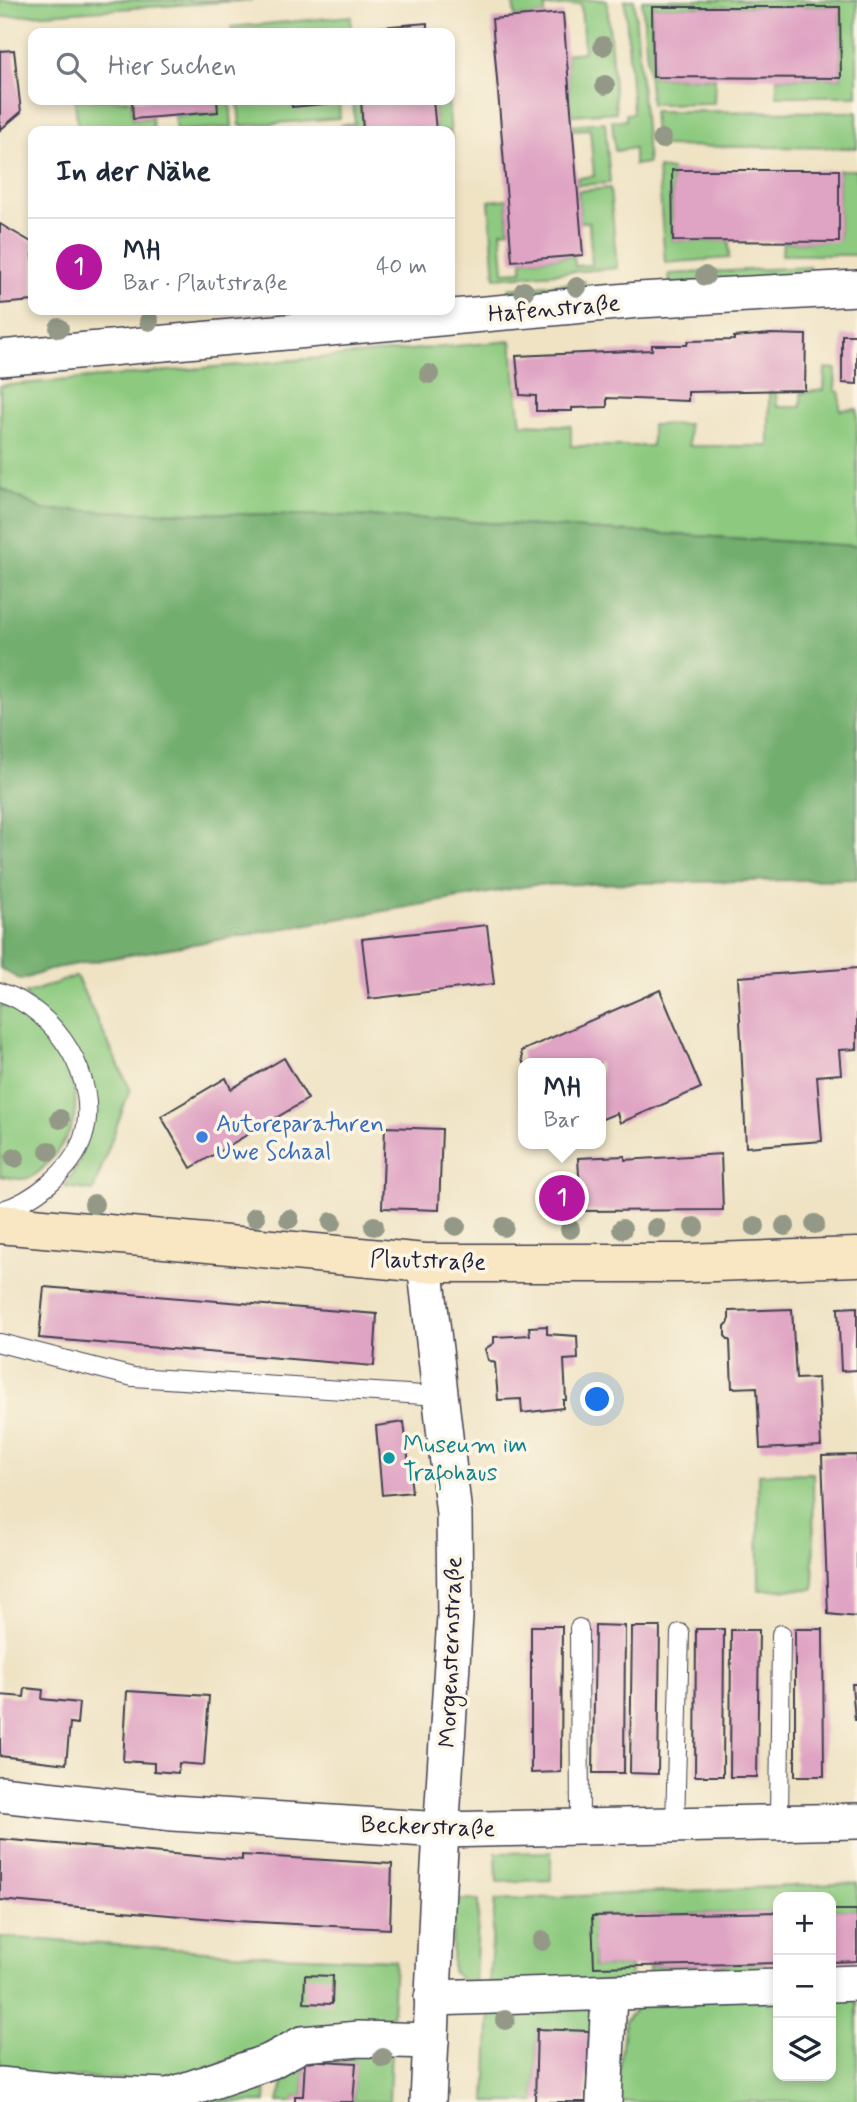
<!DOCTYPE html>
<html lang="de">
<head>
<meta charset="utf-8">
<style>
	body { margin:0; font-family:Mynerve,sans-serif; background:#f6f6f7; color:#1f2937 }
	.controls { position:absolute; right:21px; bottom:21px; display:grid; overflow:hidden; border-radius:14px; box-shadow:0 4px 10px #0003 }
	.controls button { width:63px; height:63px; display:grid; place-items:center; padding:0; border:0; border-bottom:2px solid #e0e1e3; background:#fff; color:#1f2937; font:35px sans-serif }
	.you { position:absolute; left:598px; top:1400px; width:24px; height:24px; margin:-18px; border:5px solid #fff; border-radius:50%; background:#1a73e8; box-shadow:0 0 0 10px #1a73e833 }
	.badge { display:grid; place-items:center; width:46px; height:46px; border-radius:50%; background:#b5179e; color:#fff; font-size:23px; font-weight:700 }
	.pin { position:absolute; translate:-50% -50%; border:4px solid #fff; box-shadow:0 2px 7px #0006 }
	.popup { position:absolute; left:518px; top:1058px; width:88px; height:91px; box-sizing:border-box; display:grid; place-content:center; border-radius:14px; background:#fff; filter:drop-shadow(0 2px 5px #0005); font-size:23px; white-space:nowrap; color:#747a83 }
	.popup b { font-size:26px; color:#1f2937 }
	.popup::after { content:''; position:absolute; left:50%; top:100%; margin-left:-14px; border:14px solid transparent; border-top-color:#fff }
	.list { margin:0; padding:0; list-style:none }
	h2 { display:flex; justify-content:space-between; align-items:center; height:91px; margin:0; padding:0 28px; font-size:30px }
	h2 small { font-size:23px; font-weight:400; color:#747a83 }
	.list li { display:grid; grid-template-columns:46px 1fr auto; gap:21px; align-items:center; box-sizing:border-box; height:98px; padding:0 28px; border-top:2px solid #e0e1e3 }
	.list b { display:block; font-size:26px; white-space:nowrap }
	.list p { margin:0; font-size:23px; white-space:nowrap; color:#747a83 }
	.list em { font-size:23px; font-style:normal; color:#747a83 }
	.icon { flex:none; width:38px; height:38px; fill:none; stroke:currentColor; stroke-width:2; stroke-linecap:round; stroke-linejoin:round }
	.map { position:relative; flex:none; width:857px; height:2102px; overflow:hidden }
	.search { position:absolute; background:#fff; box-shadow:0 4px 10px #0003; left:28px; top:28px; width:427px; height:77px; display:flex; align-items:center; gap:18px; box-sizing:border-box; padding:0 24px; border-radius:14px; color:#747a83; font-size:26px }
	.panel { position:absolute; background:#fff; box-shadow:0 4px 10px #0003; left:28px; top:126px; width:427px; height:189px; border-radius:14px }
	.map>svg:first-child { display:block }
</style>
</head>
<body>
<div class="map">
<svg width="857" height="2102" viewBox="0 0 857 2102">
	<rect width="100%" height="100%" fill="#fcf5e5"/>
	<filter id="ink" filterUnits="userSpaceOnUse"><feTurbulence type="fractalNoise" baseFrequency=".0143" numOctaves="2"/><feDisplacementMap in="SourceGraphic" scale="14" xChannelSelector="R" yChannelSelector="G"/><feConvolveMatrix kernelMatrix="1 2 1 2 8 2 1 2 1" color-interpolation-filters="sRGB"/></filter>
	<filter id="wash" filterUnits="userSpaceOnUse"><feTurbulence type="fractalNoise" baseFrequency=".00686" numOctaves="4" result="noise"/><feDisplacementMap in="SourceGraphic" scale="28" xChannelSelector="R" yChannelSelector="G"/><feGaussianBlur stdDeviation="1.57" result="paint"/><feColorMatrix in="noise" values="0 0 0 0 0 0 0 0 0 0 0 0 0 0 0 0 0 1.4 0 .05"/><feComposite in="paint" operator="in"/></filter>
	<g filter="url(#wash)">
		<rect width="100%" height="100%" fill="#efe3c4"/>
		<g fill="#8dca7f" stroke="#58765d" stroke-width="2">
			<path d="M0,0H253L0,17Z"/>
			<path d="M542,0H607L616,112L571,115L566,54L584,52L581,4L545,7V15L515,17L513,2Z"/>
			<path d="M625,0H634L648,163L634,165V148L615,151L612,121L626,120V114L633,113Z"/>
			<path d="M642,0H857V96H777V78H841L840,7H652L653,77L715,78L714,103L651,104Z"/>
			<path d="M351,16V30L232,33L231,27Z"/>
			<path d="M75,100H132L133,119L152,118L153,131H78Z"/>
			<path d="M217,100H230L232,127L176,131L174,116L217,112Z"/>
			<path d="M238,100H291L292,107L339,103L340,118L240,126Z"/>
			<path d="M433,100H448L456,192H450V131H436Z"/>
			<path d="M361,101L363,131H341V125L355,124L353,102Z"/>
			<path d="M653,111L857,112V148L656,146Z"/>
			<path d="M605,122L610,183L577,185V178L594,176L590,129L573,130L572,125Z"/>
			<path d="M658,168L672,170L673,241H729V258L665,263Z"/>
			<path d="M839,170H857V255H782L783,242L839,241Z"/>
			<path d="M610,188L617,268L495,278L489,201L507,199L509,230L501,231L504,272L522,271V260L574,256L575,266L592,265L589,222H580L578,191Z"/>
			<path d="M810,267V278L670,284L669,274Z"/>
			<path d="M585,281L586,290L510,296L509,289Z"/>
			<path d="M511,341L521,424L571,426V446H652V425L688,424L689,446H769V392L776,393L777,407H801V393L824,390L825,368L836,369L835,391L840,392V410L857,409V546L394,517L43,510L0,488V386Z"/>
			<path d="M76,976L130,1089L93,1191L65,1187L79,1162L91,1102L25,994Z"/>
			<path d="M0,1005C45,1015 79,1066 75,1111C73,1129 63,1145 51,1159C43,1168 35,1179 21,1179C15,1179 7,1177 0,1176Z"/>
			<path d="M813,1473L814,1589L759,1590L758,1474Z"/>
			<path d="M551,1852V1880L497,1882L496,1853Z"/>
			<path d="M857,1883V1910H831V1897H778V1912L593,1916L594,1967L631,1966V1981L489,1985L495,1900Z"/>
			<path d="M453,1900H479L475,1984L468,1986L452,1971Z"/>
			<path d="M0,1937L280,1956L395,1960L392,2017L301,2031L183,2081L0,2075Z"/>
			<path d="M764,1963V1978L717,1980V1964Z"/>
			<path d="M698,1965V1980L649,1981V1966Z"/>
			<path d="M857,1992V2102H615L625,2021L638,2006L778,1994V2076H831V1993Z"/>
			<path d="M490,2002L586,2008L596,2016L598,2057H588L537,2029L535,2102H486Z"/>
			<path d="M391,2047L389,2102L353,2101L355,2063L305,2061L303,2096H295V2102H278L286,2070L295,2061Z"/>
			<path d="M266,2076L265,2102H195Z"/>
		</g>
		<path fill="#72ae6e" stroke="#4a6854" stroke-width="2" d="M0,488L43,510L394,517L857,546V879L534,885L55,968L21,980L0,968Z"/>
		<g id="blocks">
			<g fill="#dfa3c3">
				<path d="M652,7H840L841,78L653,77Z"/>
				<path d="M563,13L583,255L512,261L492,19Z"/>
				<path d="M427,23V33H331V31Z"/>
				<path d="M14,50L21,112L0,130V51Z"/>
				<path d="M132,100H217L218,112L133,119Z"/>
				<path d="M291,100H355V101L292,107Z"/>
				<path d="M361,100H433L436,131H363Z"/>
				<path d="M672,170H839V242L673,241Z"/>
				<path d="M0,224L33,243V301L0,304Z"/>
				<path d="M771,334L806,335L805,390L688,392V401L607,398V407L572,408V411H536V396L520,395L516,356L652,350V345H687L688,341L734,340V337Z"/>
				<path d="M842,335H857V384L842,383Z"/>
				<path d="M487,925L494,984L369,999L362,939Z"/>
				<path d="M857,968V1049L839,1050L841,1074L817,1076L822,1141L746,1147L738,977Z"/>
				<path d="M660,990L701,1088L620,1123L617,1113L600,1120V1063H523L521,1051Z"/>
				<path d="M284,1058L308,1099L191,1168L161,1116L226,1078L231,1089Z"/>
				<path d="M385,1127L442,1129L439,1210L382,1208Z"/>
				<path d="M721,1154L723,1210L581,1211L578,1158L625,1156V1160Z"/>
				<path d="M44,1287L377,1314L374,1366L39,1338Z"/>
				<path d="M857,1307V1370L841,1371L838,1308Z"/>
				<path d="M792,1309L796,1379L818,1378L821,1446L760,1449L757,1387L732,1388L730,1341L725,1336V1326L729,1322V1311Z"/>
				<path d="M547,1326V1334L577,1336L578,1359L564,1360L566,1400H563V1408L522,1413L521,1399L498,1400L495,1363L488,1360L485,1349L494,1343V1337L530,1335L529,1327Z"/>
				<path d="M404,1422L412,1492L382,1495L376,1426Z"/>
				<path d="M857,1455V1617L828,1614L822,1456Z"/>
				<path d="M595,1625L625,1626L624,1773H593Z"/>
				<path d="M531,1626H562L561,1772L531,1773Z"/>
				<path d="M632,1627H660L658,1774L630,1773Z"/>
				<path d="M696,1629H724L723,1776H695Z"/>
				<path d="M795,1629H823L824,1776H795Z"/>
				<path d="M731,1630H759L757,1777H730Z"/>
				<path d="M852,1684H857V1720H855Z"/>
				<path d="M25,1688L43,1690L42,1699L79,1703L77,1724L70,1723L66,1764L0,1756V1695L24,1697Z"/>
				<path d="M127,1691L209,1696L204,1765L179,1763L178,1773L154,1771V1763L123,1761Z"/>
				<path d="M0,1839L242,1860V1855L392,1864L390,1929L237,1921L0,1900Z"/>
				<path d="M831,1910H857V1961L831,1962Z"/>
				<path d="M778,1912V1963L594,1967L592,1916Z"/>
				<path d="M305,1975L333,1976L332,2004L304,2003Z"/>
				<path d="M537,2029L589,2031L586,2102H535Z"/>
				<path d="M305,2060L356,2063L353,2102H295V2096H303Z"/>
			</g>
		</g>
	</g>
	<g filter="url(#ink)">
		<use href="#blocks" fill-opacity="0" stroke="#413f50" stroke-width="2"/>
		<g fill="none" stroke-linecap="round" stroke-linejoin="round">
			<g stroke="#413f50" stroke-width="20">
				<g id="lane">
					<path d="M0,992C55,1009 102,1080 83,1138C72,1171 32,1202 0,1211"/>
					<path d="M0,1343L133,1377L440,1396"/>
					<path d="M579,1628L580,1827"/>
					<path d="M779,1823L781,1634"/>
					<path d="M675,1825L680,1633"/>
				</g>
			</g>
			<g stroke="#413f50" stroke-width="38">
				<g id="street">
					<path d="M0,358L639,300L857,288"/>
					<path d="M425,1263L454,1514L455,1617L439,1866L428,2102"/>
					<path d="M0,1794L173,1813L442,1830L857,1821"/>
					<path d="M831,1984L857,1983"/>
					<path d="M432,1998L778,1987"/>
					<path d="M0,2085L76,2093L169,2096L271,2061L302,2044L359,2039L431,2041"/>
					<path d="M604,2102L609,1994"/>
				</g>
			</g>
			<g stroke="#413f50" stroke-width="41">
				<path id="secondary" d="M0,1224L425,1263H685L857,1257"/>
			</g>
			<use href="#lane" stroke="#fff" stroke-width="18"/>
			<use href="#street" stroke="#fff" stroke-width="35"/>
			<use href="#secondary" stroke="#f9e7c3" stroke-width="38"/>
		</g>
		<g fill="#939986">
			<circle cx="603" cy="46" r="10"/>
			<circle cx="605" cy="85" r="10"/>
			<circle cx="662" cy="139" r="10"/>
			<circle cx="705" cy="276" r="10"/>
			<circle cx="577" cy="287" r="10"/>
			<circle cx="524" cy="291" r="10"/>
			<circle cx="149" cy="321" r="10"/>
			<circle cx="59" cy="328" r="10"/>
			<circle cx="429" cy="374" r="10"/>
			<circle cx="60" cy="1119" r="10"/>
			<circle cx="49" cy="1151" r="10"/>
			<circle cx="15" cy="1158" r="10"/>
			<circle cx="94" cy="1204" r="10"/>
			<circle cx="255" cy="1217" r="10"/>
			<circle cx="289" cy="1219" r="10"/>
			<circle cx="332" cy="1222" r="10"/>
			<circle cx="815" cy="1224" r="10"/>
			<circle cx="374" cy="1226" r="10"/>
			<circle cx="456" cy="1226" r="10"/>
			<circle cx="755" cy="1226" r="10"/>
			<circle cx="785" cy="1226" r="10"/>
			<circle cx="504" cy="1227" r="10"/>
			<circle cx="694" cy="1227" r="10"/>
			<circle cx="656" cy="1228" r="10"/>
			<circle cx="570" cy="1229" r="10"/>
			<circle cx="622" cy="1229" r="10"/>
			<circle cx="542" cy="1941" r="10"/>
			<circle cx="505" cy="2020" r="10"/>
			<circle cx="383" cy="2058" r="10"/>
		</g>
	</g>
	<circle fill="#3f7fe0" stroke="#fcf5e5" stroke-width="2.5" cx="202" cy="1137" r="7"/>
	<circle fill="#0f9aa8" stroke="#fcf5e5" stroke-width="2.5" cx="389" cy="1458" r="7"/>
	<g text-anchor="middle" stroke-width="7" stroke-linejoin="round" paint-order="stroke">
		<g font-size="24" fill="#22223b" stroke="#fcf5e5">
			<text transform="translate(554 308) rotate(-5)" y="8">Hafenstraße</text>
			<text transform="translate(428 1260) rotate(2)" y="8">Plautstraße</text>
			<text transform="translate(450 1652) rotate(-88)" y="8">Morgensternstraße</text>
			<text transform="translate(428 1826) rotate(2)" y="8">Beckerstraße</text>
		</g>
		<g font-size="24" fill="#366cbe" stroke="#fcf5e5" text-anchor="start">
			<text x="216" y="1131">Autoreparaturen<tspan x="216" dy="28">Uwe Schaal</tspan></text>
		</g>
		<g font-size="24" fill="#0d838f" stroke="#fcf5e5" text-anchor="start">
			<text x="403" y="1452">Museum im<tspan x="403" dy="28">Trafohaus</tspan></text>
		</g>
	</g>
</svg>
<div class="controls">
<button>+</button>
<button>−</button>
<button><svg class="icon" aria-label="layers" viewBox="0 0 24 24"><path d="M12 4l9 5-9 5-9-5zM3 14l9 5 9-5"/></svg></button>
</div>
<div class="you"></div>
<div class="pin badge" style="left:562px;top:1198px">1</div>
<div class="popup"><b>MH</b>Bar</div>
<div class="search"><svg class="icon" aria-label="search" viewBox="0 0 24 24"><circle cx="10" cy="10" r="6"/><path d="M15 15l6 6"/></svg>Hier suchen</div>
<section class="panel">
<h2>In der Nähe<small></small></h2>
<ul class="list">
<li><span class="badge">1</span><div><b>MH</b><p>Bar · Plautstraße</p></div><em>40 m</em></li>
</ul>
</section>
</div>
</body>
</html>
